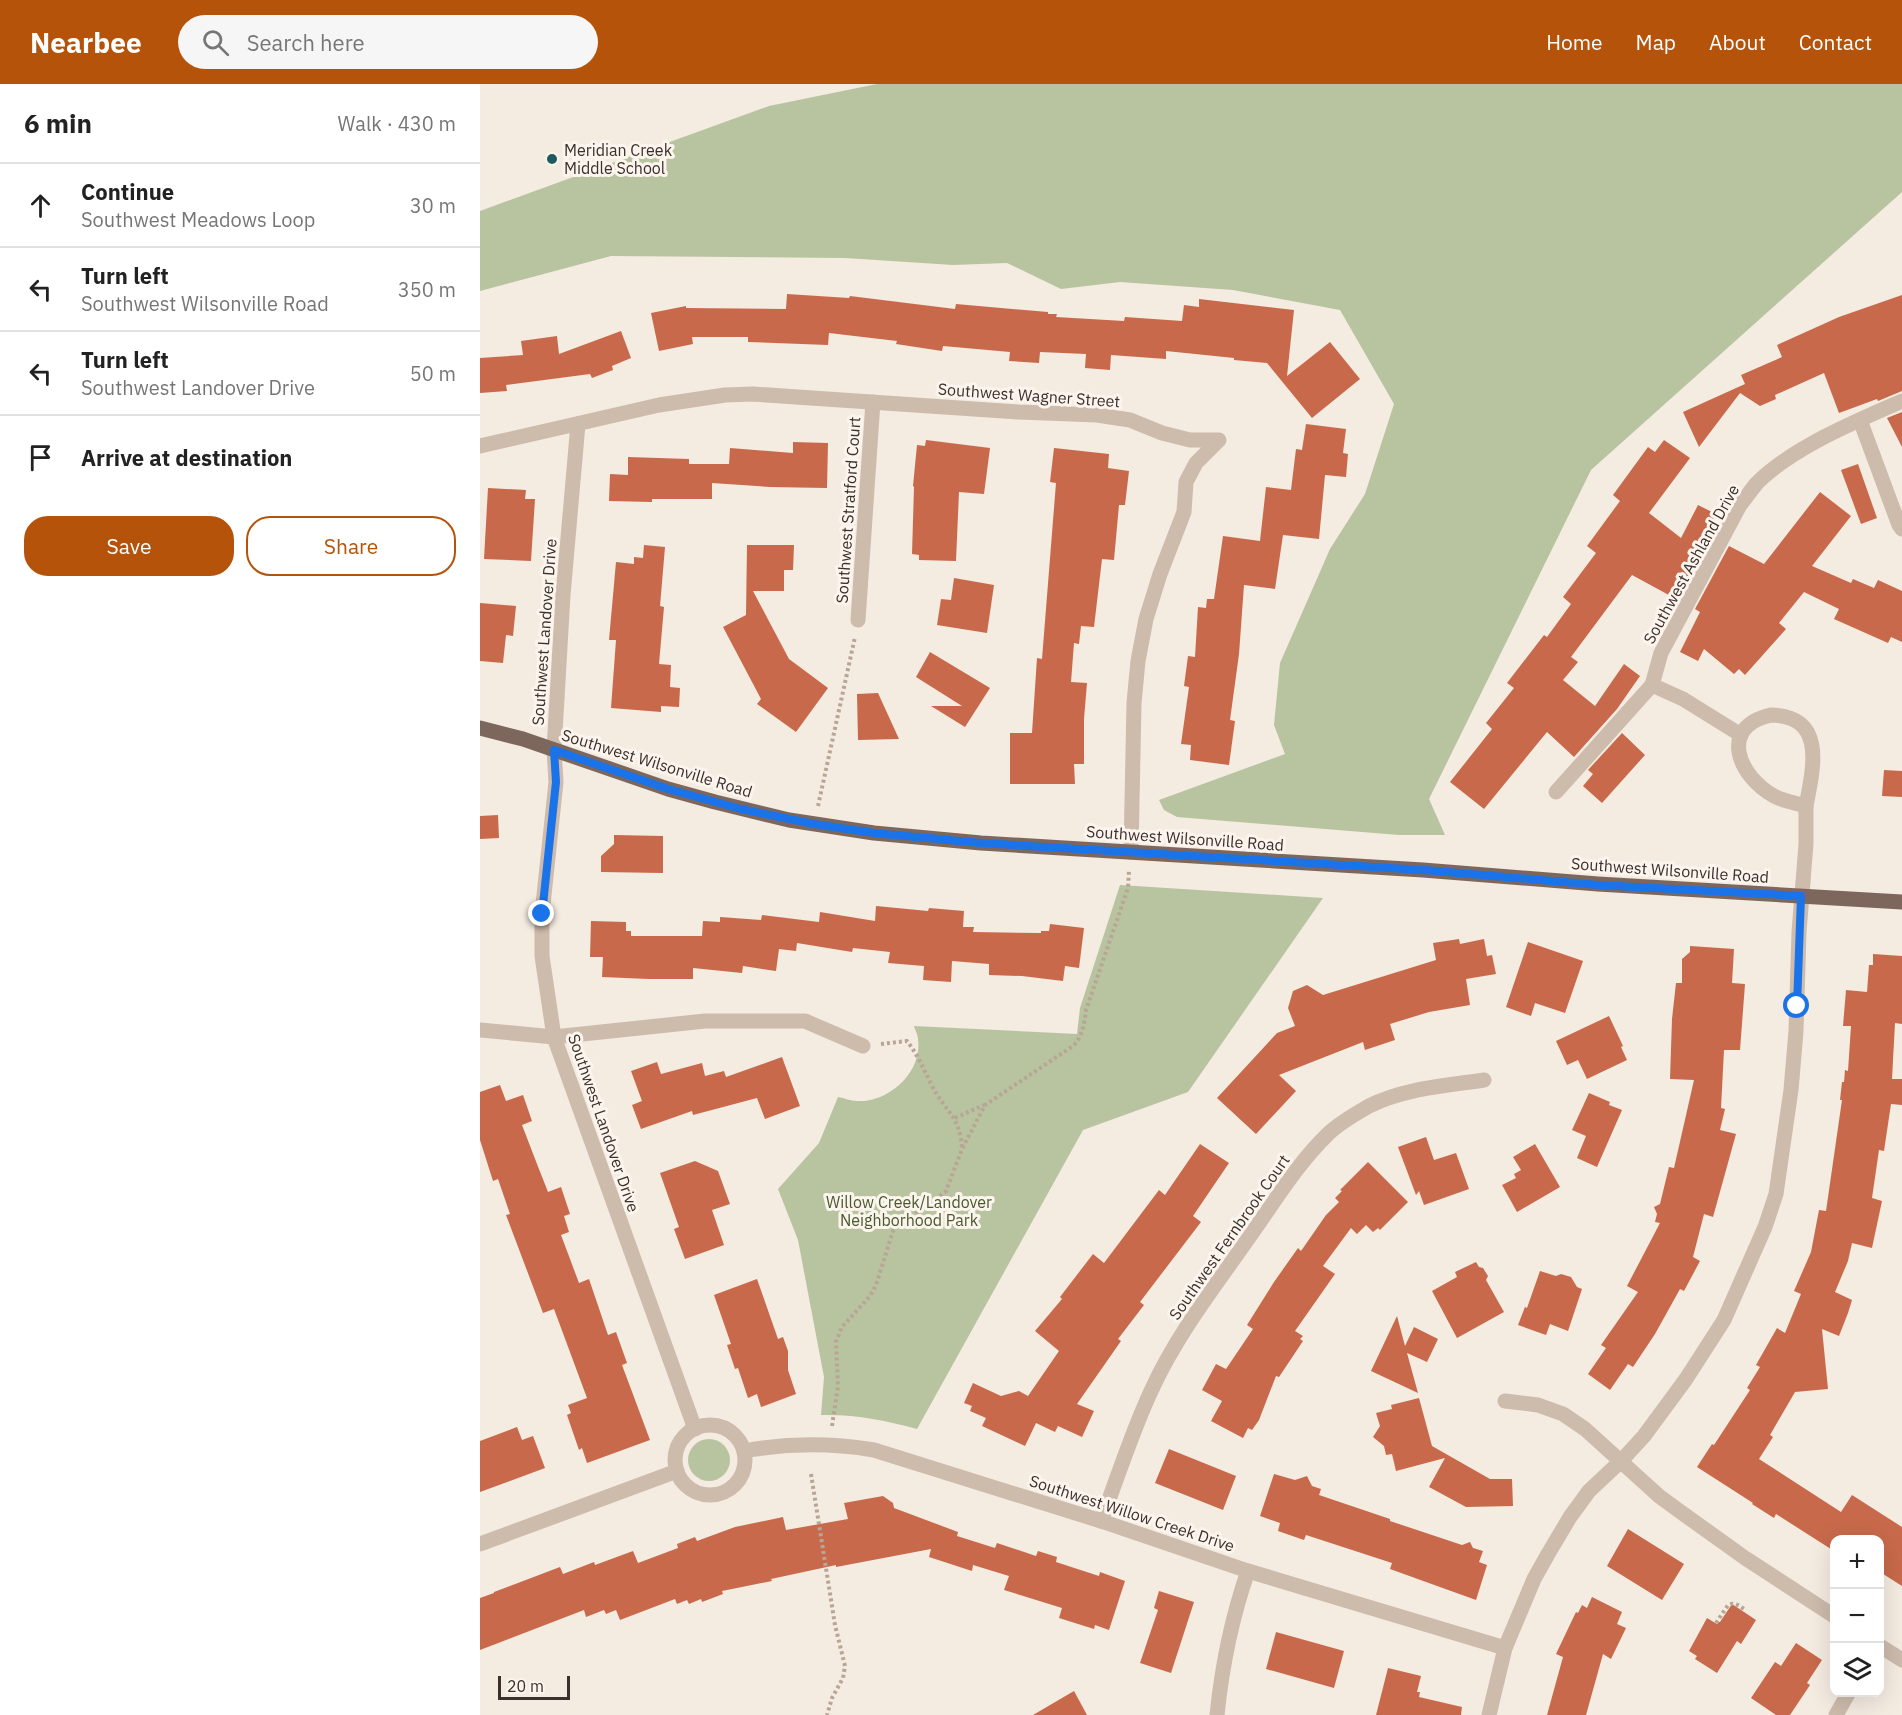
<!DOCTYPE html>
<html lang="en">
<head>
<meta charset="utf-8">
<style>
	body { margin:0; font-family:"IBM Plex Sans",sans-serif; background:#f6f6f6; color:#222 }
	.controls { position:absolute; right:18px; bottom:18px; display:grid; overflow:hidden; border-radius:12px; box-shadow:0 6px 24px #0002 }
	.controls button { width:54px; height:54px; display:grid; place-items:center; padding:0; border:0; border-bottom:2px solid #e0e0e0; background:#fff; color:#222; font:30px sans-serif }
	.scale { position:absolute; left:18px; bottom:15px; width:72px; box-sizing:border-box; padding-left:6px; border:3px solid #3b302b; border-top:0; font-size:16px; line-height:21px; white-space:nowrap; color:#3b302b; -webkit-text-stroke:4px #fbf5ee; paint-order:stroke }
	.stop { position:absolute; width:18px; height:18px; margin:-14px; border:4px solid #1a73e8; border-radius:50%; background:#fff }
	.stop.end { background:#1a73e8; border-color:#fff; box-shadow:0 2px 6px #0008 }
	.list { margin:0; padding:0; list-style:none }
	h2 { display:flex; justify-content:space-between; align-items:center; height:78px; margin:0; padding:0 24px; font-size:26px }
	h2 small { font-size:20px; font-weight:400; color:#767676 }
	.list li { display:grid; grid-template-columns:39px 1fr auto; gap:18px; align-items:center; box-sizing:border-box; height:84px; padding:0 24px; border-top:2px solid #e0e0e0 }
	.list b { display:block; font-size:22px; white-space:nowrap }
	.list p { margin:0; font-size:20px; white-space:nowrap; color:#767676 }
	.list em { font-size:20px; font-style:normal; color:#767676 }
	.actions { display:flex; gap:12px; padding:18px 24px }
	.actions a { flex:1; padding:14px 0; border:2px solid #b45309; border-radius:24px; text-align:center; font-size:21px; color:#b45309 }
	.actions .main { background:#b45309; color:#fff }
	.icon { flex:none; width:33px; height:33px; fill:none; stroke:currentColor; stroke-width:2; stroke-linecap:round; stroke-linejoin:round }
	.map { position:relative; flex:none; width:1422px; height:1631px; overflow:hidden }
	header { display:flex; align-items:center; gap:36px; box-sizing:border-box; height:84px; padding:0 30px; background:#b45309; color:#fff }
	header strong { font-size:28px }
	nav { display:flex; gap:33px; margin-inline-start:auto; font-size:21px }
	.search { width:420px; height:54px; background:#f6f6f6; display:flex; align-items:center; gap:15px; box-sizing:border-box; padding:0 21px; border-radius:33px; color:#767676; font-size:22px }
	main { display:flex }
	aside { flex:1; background:#fff }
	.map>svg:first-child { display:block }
</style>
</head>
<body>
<header>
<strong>Nearbee</strong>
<div class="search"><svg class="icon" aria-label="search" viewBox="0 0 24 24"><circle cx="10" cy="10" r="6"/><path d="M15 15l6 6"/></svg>Search here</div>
<nav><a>Home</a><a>Map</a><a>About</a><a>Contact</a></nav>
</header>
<main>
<aside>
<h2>6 min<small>Walk · 430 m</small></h2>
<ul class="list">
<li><svg class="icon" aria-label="ahead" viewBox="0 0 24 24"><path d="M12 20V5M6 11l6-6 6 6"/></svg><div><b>Continue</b><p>Southwest Meadows Loop</p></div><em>30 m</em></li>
<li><svg class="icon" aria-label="left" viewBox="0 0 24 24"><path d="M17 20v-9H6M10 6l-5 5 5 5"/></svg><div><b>Turn left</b><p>Southwest Wilsonville Road</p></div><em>350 m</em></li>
<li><svg class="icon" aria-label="left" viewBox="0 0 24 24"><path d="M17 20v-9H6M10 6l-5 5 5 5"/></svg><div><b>Turn left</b><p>Southwest Landover Drive</p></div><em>50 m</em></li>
<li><svg class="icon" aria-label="arrive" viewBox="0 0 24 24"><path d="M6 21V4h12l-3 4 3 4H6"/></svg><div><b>Arrive at destination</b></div></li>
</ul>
<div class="actions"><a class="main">Save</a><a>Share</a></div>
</aside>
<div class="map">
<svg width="1422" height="1631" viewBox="0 0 1422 1631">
	<rect width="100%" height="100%" fill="#f4ebe1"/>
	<g fill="#b8c4a0">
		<path d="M397,0H1422V108L1111,386L949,715L965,751H919L697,733L684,726L679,716L805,670L794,641L800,579L850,465L885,410L914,320L860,226L753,206L640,198L581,205L527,179L473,181L365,174L131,172L0,207V127L289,22Z"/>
		<path d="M640,801L843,814L708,1008L603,1046L437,1345C405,1336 374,1330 341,1331L344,1293L318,1156L298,1105L339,1059L358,1013C364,1014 371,1017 377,1017C408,1019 443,988 438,955C438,951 435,946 434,942L597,950L600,924Z"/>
		<circle cx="229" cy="1376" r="21"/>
	</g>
	<g fill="#c8694b">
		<path d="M307,210L369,214L370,212L475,225L476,220L568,228V230H577L576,233L644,237L645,233L702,237L704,221L719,223V215L814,226L807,292L850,258L880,295L832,334L787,279L754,276V274L686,267V275L631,271L630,286L605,284L606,270L560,268L559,279L529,277L530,268L463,262L462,267L416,260L417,257L349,249L348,261L268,258V253H212L213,260L179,267L171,229L206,222V224L306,225Z"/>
		<path d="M1422,211V307L1398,317L1397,315L1359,329L1344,289L1295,311L1296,315L1280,322L1260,309L1219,363L1203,328L1265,300L1261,291L1302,273L1297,261L1359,233Z"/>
		<path d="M141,247L151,274L132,282L133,286L112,294L110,290L26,301L27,307L0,309V274L43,271L41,257L77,252L79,270Z"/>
		<path d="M1422,328V363L1407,334Z"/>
		<path d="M826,340L866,345L863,369L868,370L866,393L845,391L839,455L803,451L795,505L764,501L759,570L750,636L755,637L749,681L710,676L711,661L701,660L709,603L704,602L708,572L715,573L718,523L726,524L727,515H734L743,452L780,457L786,403L811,406L816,365L822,366Z"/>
		<path d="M446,356L510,364L504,410L479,408L476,477L439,476V471L432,470L434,403L433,402L437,361L445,362Z"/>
		<path d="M1184,356L1210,374L1169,429L1201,454L1218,421L1236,430L1225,450L1232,453L1198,516L1152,491L1091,573L1098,578L1083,596L1115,622L1144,580L1160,592L1137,625L1094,673L1067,648L1004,725L970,698L1012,645L1006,639L1034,604L1027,599L1064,551L1067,553L1091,520L1083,513L1116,469L1107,462L1140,417L1133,411L1168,363L1175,368Z"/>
		<path d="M313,358L348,359L347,404L290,403L232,399V415H172V418L129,417L130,390L148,391V373L209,375V380H249L250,364L313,369Z"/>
		<path d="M574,364L629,370L628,384L649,387L645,421H639L634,476L622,475L614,543L601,542L599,560L594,559L591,598L607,599L604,635V680H594L595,700H530V649H552L557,574L562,575L576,399L570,398Z"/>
		<path d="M1378,380L1397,434L1381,440L1361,386Z"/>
		<path d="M8,404L46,406L45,415H55L51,477L4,475Z"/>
		<path d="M1340,408L1371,432L1332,482L1371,499L1373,495L1394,504L1398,496L1422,507V558L1411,553L1408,559L1354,535L1359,525L1324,508L1299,539L1306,545L1265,591L1259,585L1254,590L1224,565L1218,577L1200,568L1220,528L1215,525L1249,462L1284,480Z"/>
		<path d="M164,461L185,463L180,522L184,523L179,580L191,581L190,603L200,604L199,623L181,622V628L131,624L136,556H129L136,478L154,480V473L163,474Z"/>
		<path d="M267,461H314L313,486H304V507H273L309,575L348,604L316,648L277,620L281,615L243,543L266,531Z"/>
		<path d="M474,494L514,501L507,549L457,541L461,515L471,516Z"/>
		<path d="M0,519L36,522L33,552L26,551L23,579L0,577Z"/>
		<path d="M450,568L510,604L485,643L451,622H482L436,593Z"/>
		<path d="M398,609L419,655L378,656L377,610Z"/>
		<path d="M1142,649L1165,671L1122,719L1103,702L1113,690L1108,686Z"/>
		<path d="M1404,686L1422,687V713L1402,712Z"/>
		<path d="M18,731L19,754L0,755V732Z"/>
		<path d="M134,751L183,752V789L121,788V772L134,760Z"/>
		<path d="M396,822L448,827L449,824L484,827L483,843H494L493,848L561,849V847H569L570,840L604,844L599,884L585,882L583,897L542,892L509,891V880L472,877L471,898L443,896L444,882L408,879L410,868L373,864L372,868L317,859L316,867L299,865L296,887L263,882L262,889L213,884V895H169L122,893L123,873H110L111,837L146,838V847H151V852H222L223,837L240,838V833L281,836L282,831L339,838L340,828L395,837Z"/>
		<path d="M979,855L980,860L1004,855L1007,872L1012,871L1016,890L986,895L990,921L949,928L910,940L915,956L885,966L883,958L799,991L816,1007L776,1050L737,1014L797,949L815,942L808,924L813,907L827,901L843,911L956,876L953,859Z"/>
		<path d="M1048,858L1103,877L1085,929L1055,919L1051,932L1026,923Z"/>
		<path d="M1210,862L1254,865L1252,899L1265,900L1260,966H1244L1241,1024L1245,1025L1240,1046L1256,1050L1233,1133L1224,1130L1213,1173L1220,1177L1204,1207L1200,1205L1175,1250L1153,1283L1148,1280L1130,1306L1108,1290L1126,1264L1121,1261L1158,1208L1147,1202L1180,1139L1175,1138L1177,1130L1174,1123L1180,1120L1189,1083L1194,1084L1214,996L1190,995L1192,935L1196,899H1202V875L1210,868Z"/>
		<path d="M1393,870L1422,872V940L1415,939L1412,995H1422V1021L1411,1020L1404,1067L1399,1066L1392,1114L1402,1117L1392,1164L1372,1159L1368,1177L1355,1208L1372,1216L1368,1229L1359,1252L1342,1245L1348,1305L1315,1308L1290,1351L1293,1353L1279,1375L1361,1428L1372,1411L1422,1443V1502L1400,1488V1455H1354V1467L1296,1430L1294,1434L1272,1420L1273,1419L1217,1383L1232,1360L1234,1361L1270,1306L1267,1304L1280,1283L1276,1281L1297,1244L1305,1249L1321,1210L1314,1207L1331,1168L1339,1126L1346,1127L1362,1016H1360L1362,998H1364L1365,986L1368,987L1371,942H1363L1366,906L1387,908L1389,881H1393Z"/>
		<path d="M1129,932L1143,962L1141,963L1147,976L1107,995L1098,976L1087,981L1076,957Z"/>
		<path d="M302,973L320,1022L285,1035L277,1014L213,1031L212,1027L161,1045L152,1021L162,1017L151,987L177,978L181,990L222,979L225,992L244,987L246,993Z"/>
		<path d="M20,1001L26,1017L43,1011L52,1037L42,1041L57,1080L68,1108L81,1103L90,1130L84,1132L89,1148L81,1151L99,1199L109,1195L128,1251L136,1248L147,1279L142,1281L170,1356L107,1379L102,1364L99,1366L87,1331L91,1329L88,1321L107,1314L74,1225L63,1229L26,1131L30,1130L18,1095L13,1097L0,1056V1008Z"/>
		<path d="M1109,1009L1130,1018L1129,1021L1142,1026L1117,1083L1097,1074L1106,1052L1092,1046Z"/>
		<path d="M946,1053L954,1076L976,1069L989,1105L944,1121L939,1107L936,1111L918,1063Z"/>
		<path d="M720,1060L749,1079L713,1132L721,1138L660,1218L664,1221L638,1255L641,1257L597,1320L614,1327L602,1353L578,1342L575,1348L556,1339L545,1362L502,1342L506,1334L490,1327L492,1322L484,1319L493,1299L521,1312L539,1307L548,1312L579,1267L555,1247L582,1215L580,1213L613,1170L624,1179L679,1106L685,1111Z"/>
		<path d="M1055,1060L1080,1103L1037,1128L1022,1101L1036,1094L1034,1090L1041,1086L1033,1073Z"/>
		<path d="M215,1077L238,1087L250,1120L232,1126L244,1161L205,1175L194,1145L199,1143L180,1089Z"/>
		<path d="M888,1078L928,1118L900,1146L898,1144L893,1148L886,1141L877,1150L871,1144L843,1182L855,1190L815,1247L823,1252L820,1255L823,1257L799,1293L796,1292L779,1336L772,1346L768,1344L763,1354L731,1337L742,1317L722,1306L736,1280L746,1285L773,1245L767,1241L794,1198L818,1164L821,1167L846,1131L859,1118L855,1114L862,1107L860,1106Z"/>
		<path d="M996,1178L999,1183L1003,1184L1008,1192L1006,1196L1024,1228L977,1254L952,1207L977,1193L975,1188Z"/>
		<path d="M1060,1187L1076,1192L1081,1190L1091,1193L1097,1203L1102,1205L1088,1247L1070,1240L1066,1251L1038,1241L1045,1223L1047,1224Z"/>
		<path d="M277,1195L298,1255L303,1253L308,1267V1286L316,1310L281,1323L277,1310L268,1314L258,1284L255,1285L247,1261L251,1260L234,1211Z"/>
		<path d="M917,1232L925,1262L934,1243L958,1255L947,1278L927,1269L938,1309L891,1287Z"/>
		<path d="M939,1314L952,1362L1010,1395H1032L1033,1422L986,1423L949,1403L965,1374L916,1387L912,1370L906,1371L904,1362L893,1353L900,1342L896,1329L912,1325L911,1321Z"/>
		<path d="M37,1343L42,1356L53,1352L65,1384L0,1408V1357Z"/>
		<path d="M689,1365L756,1392L743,1426L675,1399Z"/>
		<path d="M794,1390L815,1396L827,1392L832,1402L841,1405L839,1411L910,1435V1437L982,1461L990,1458L993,1464L1003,1467L999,1478L1007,1481L996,1516L910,1485L912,1479L826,1451L824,1456L798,1447L800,1439L780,1432Z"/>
		<path d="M403,1412L413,1419L414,1424L478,1448L477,1452L515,1464L517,1459L556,1472L558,1467L577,1473L576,1478L619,1492L620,1488L645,1497L629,1546L615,1541L614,1545L579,1534L582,1524L524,1506L529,1492L493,1481L492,1487L449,1473L451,1465L356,1483V1481L291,1495L292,1497L242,1507L243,1510L222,1518L221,1515L209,1520L207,1516L197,1520L195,1515L140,1536L136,1526L126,1530L124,1526L106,1533L104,1526L0,1566V1514L14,1509V1508L80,1483L83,1490L114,1478L115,1481L153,1467L158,1479L198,1464L197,1460L215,1453L217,1457L255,1443L303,1433L306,1446L368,1435L364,1419Z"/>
		<path d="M1148,1445L1204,1480L1182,1516L1127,1482Z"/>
		<path d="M679,1507L714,1518L691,1589L660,1579L678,1526L674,1524Z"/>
		<path d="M1112,1513L1142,1528L1137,1540L1146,1544L1131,1575L1123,1570L1106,1631H1067L1083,1573L1076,1570L1096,1528L1098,1529L1102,1521L1107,1524Z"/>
		<path d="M1252,1520L1276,1536L1261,1560L1257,1557L1237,1589L1215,1575L1217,1572L1209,1567L1227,1534L1237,1540L1239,1538H1240Z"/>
		<path d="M796,1548L864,1567L854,1604L786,1585Z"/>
		<path d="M1316,1559L1342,1576L1327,1599L1330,1601L1310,1631H1296L1271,1614L1295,1578L1301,1582Z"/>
		<path d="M908,1584L941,1592L937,1608H940L939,1613L982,1623L981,1631H896Z"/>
		<path d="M594,1607L607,1631H553Z"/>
	</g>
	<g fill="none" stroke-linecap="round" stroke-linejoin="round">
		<g stroke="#b9a596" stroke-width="4" stroke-dasharray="3 3" stroke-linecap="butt">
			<path d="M338,722L375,553"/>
			<path d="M401,960L427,957C438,971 444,986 452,1002C465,1027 480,1032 482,1064"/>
			<path d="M475,1034L504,1021"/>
			<path d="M352,1342L358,1302L356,1258L359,1250L362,1243L390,1212L396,1201L413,1147L419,1141L450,1120L466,1107L482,1065L505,1021L593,962C603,952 604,940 606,926L648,804L649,787"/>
			<path d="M331,1390L355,1541L365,1582L363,1594L352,1614L347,1631"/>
			<path d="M1236,1539L1248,1521C1255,1517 1260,1523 1266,1526"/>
		</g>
		<g stroke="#cdbbac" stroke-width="15">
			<path d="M1380,336L1419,441L1422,445"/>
			<path d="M98,340L83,511L74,666L76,698L62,830V872L74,953L215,1345"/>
			<path d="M0,362L179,321L245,311L273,310L539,328L617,331L650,336L682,349L710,356H739L716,379L706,398L704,428L680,490L666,535L658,577L654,619L651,768"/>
			<path d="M378,536L393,318"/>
			<path d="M1291,631C1347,632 1333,685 1326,722C1316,719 1303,717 1294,712C1258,692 1238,643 1291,631Z"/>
			<path d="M1261,651L1203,615L1172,601L1181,569L1260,421C1266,414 1271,406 1277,399C1313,363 1375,338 1422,317"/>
			<path d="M1076,708L1172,601"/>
			<path d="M0,946L74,953L225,937H325L383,962"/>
			<path d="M1025,1317L1058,1321L1083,1330L1105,1345L1179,1412L1198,1426L1265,1474L1354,1532"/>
			<circle cx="230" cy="1376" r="35"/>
			<path d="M264,1367C307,1359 351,1359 394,1366L621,1437L768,1487L1025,1564"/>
			<path d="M621,1437C638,1393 652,1347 672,1305C697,1250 736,1201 770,1152C795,1117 817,1080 848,1050C859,1039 875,1030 889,1022C925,1004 965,1002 1004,996"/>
			<path d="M0,1460L197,1387"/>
			<path d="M1400,1562L1422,1576"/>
			<path d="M737,1631C742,1582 752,1533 768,1487"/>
			<path d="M1009,1631L1025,1564L1054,1495L1068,1470L1090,1433L1109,1407L1142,1376L1164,1352L1206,1295L1244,1236L1285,1143L1296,1110L1311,1006L1316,947L1319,848L1326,760V722"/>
			<path d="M1356,1631L1369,1608"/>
		</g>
		<path stroke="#7d675c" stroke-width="15" d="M0,644L43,655L188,705L235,718L309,736L394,749L501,759L943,786L1118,800L1422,818"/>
	</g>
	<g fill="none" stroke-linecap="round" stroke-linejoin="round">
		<path stroke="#1a73e8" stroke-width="8" d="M62,830L76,698L74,666L188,705L261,725L334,740L394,749L501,759L943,786L1119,801L1321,812L1317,922"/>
	</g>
	<circle fill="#1f5a5e" stroke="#fbf5ee" stroke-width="2" cx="72" cy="75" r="6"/>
	<g text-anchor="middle" stroke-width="6" stroke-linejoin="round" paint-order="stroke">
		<g font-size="16" fill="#3b302b" stroke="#fbf5ee" text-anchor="start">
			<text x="84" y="72">Meridian Creek<tspan x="84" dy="18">Middle School</tspan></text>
		</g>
		<g font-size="16" fill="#3b302b" stroke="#fbf5ee">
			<text transform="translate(549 311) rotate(4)" y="6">Southwest Wagner Street</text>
			<text transform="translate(368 426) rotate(-86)" y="6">Southwest Stratford Court</text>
			<text transform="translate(1211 480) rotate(-61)" y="6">Southwest Ashland Drive</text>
			<text transform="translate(64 548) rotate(-86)" y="6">Southwest Landover Drive</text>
			<text transform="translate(177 679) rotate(17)" y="6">Southwest Wilsonville Road</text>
			<text transform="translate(705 754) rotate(4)" y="6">Southwest Wilsonville Road</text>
			<text transform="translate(1190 786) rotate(4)" y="6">Southwest Wilsonville Road</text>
			<text transform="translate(124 1039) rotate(71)" y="6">Southwest Landover Drive</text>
			<text transform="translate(749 1153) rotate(-55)" y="6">Southwest Fernbrook Court</text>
			<text transform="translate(652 1429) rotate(18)" y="6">Southwest Willow Creek Drive</text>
		</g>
		<g font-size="16" fill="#4a5a2e" stroke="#fbf5ee">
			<text x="429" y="1124">Willow Creek/Landover<tspan x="429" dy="18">Neighborhood Park</tspan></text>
		</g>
	</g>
</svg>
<div class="controls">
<button>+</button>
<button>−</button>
<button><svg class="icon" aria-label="layers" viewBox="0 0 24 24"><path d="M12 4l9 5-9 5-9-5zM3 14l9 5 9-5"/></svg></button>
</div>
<div class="scale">20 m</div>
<div class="stop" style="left:1317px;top:922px"></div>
<div class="stop end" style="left:62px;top:830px"></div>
</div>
</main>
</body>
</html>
